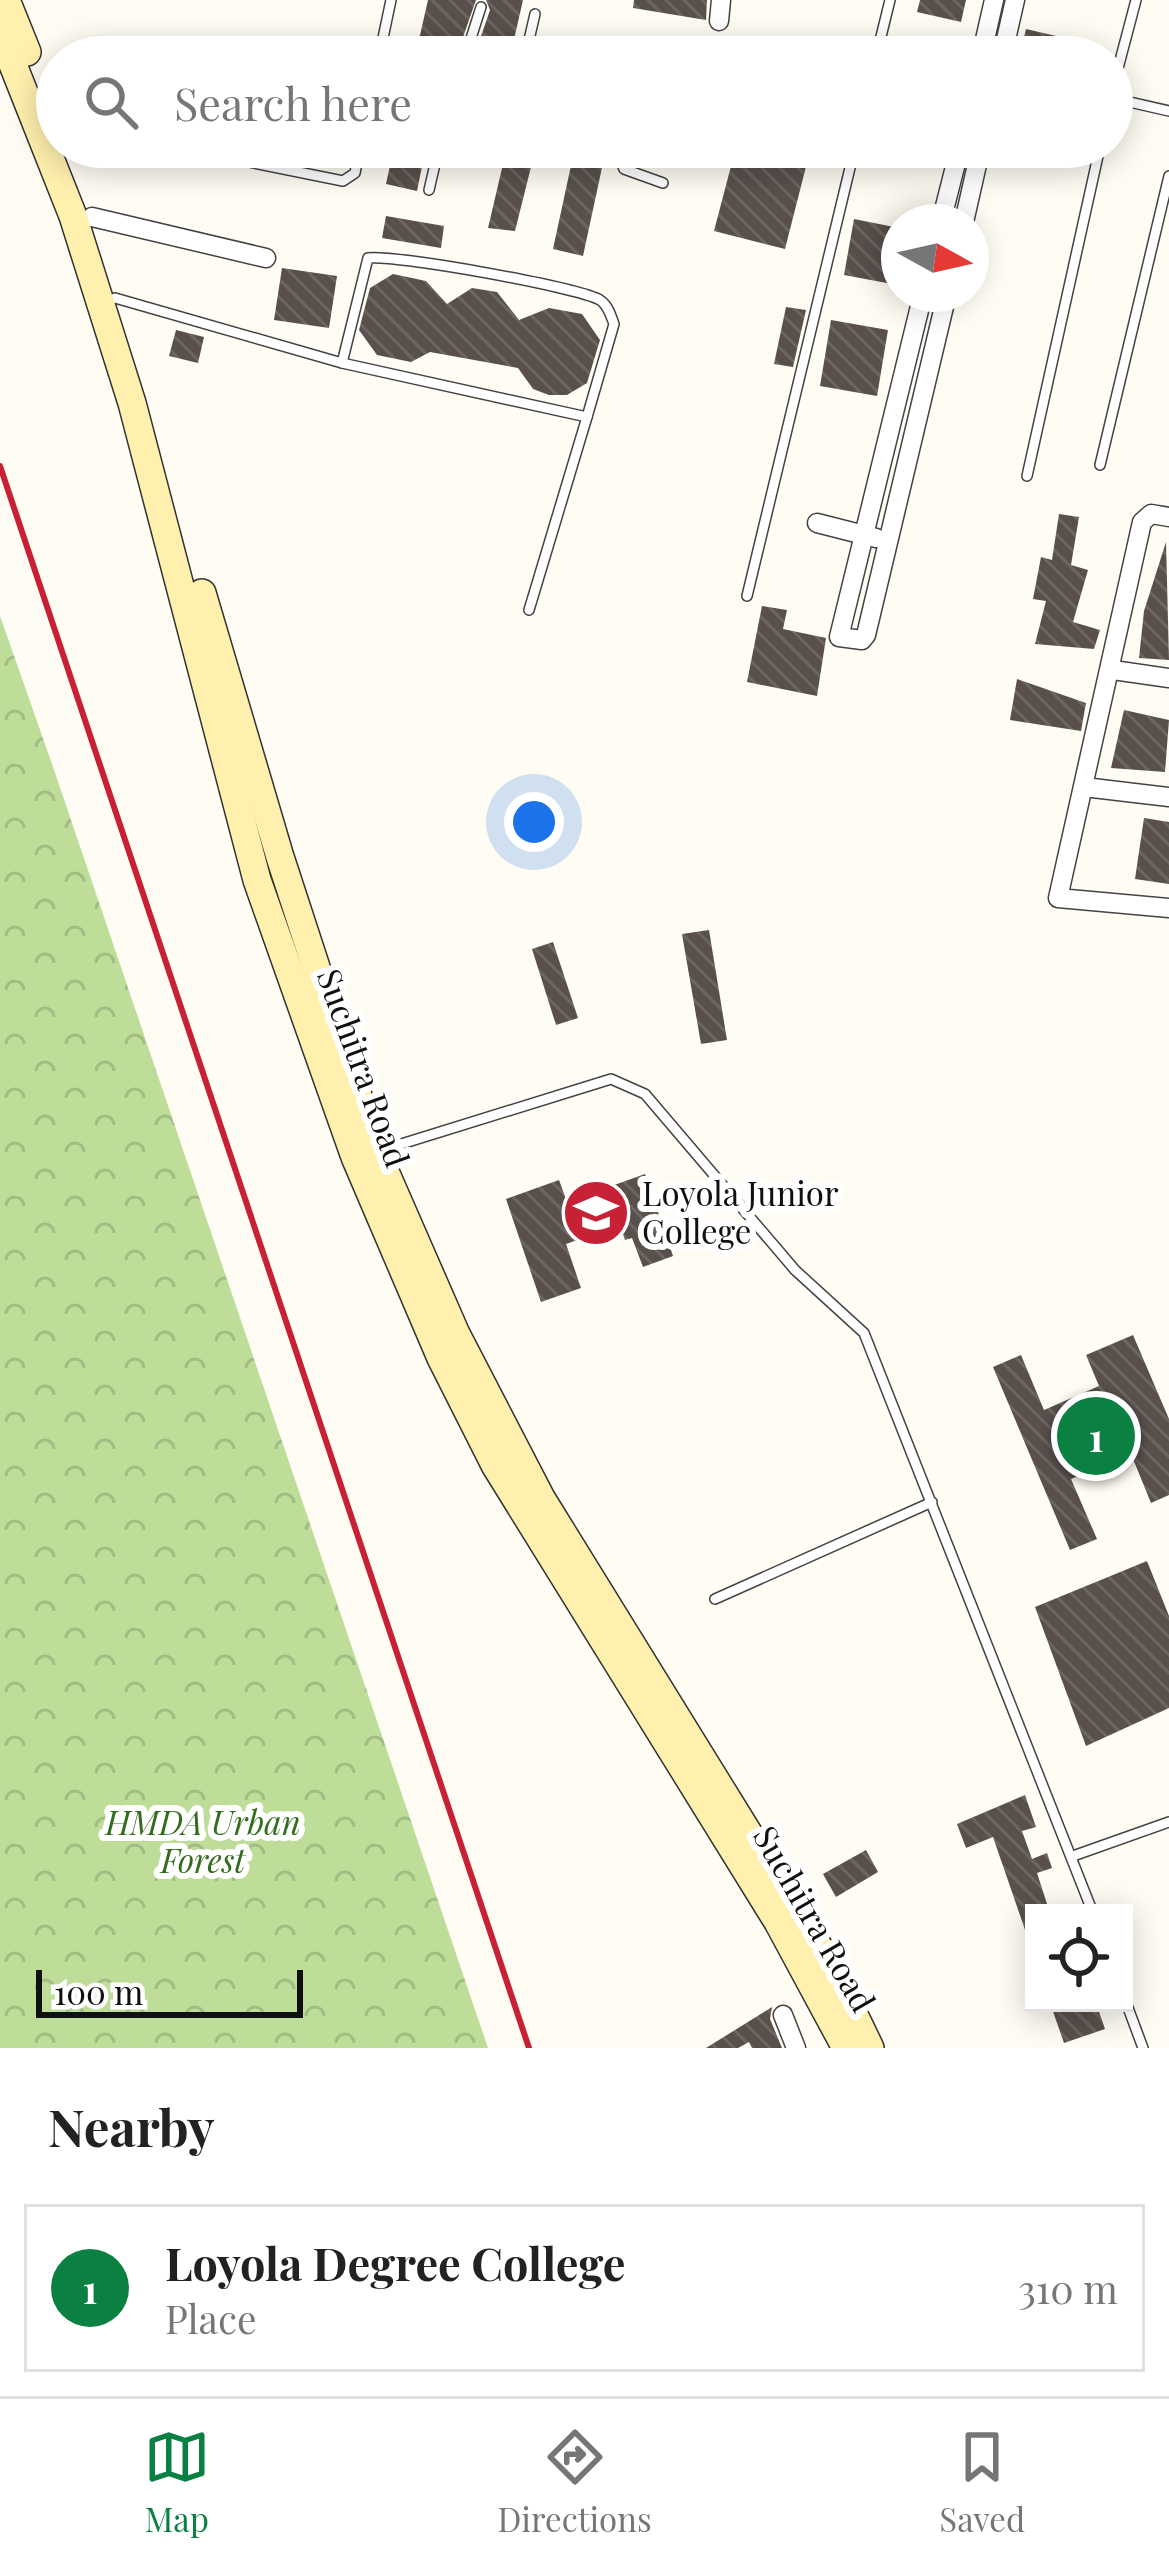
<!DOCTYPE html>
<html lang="en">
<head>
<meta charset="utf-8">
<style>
	body { margin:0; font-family:"Playfair Display",serif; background:#f2f2f2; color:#222 }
	.controls { position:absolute; right:36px; bottom:36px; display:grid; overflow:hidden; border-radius:0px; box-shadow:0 6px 30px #0003 }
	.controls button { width:108px; height:108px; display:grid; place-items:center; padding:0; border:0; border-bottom:3px solid #e0e0e0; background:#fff; color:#222; font:60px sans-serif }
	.compass { position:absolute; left:881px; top:204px; width:108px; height:108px; border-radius:50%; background:#fff; box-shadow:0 6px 30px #0003; rotate:98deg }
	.scale { position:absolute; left:36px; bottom:30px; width:267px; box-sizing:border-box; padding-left:12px; border:6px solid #101010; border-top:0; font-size:33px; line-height:42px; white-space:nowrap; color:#101010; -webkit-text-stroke:9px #fff; paint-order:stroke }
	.you { position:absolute; left:534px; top:822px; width:42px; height:42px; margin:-30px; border:9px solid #fff; border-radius:50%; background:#1a73e8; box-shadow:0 0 0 18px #1a73e833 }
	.badge { display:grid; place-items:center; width:78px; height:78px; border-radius:50%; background:#0b8043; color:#fff; font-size:39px; font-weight:700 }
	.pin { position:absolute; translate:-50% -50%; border:6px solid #fff; box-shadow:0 3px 12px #0006 }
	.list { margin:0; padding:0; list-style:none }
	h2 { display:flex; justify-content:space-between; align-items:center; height:156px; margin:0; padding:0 48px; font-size:51px }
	h2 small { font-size:39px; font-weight:400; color:#767676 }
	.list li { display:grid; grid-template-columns:78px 1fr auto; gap:36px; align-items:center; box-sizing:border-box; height:168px; margin:0 24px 24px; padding:0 24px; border:3px solid #e0e0e0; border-radius:0px }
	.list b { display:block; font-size:45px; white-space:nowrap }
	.list p { margin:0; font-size:39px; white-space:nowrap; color:#767676 }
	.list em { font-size:39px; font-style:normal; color:#767676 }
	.icon { flex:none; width:66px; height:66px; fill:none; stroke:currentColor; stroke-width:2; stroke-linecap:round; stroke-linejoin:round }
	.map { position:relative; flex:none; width:1169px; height:2048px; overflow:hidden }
	.search { position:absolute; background:#fff; box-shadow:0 6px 30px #0003; left:36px; right:36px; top:36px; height:132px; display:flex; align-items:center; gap:30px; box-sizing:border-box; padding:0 42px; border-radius:66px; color:#767676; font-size:45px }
	.sheet { height:348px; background:#fff }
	nav { display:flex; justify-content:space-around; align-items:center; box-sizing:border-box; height:168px; border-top:3px solid #e0e0e0; background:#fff; font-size:33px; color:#767676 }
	nav a { display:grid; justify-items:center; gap:6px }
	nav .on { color:#0b8043 }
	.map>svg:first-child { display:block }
</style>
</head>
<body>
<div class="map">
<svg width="1169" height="2048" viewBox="0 0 1169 2048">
	<defs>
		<pattern id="forest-crowns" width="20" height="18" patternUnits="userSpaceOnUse" patternTransform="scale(3)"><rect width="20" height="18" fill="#bddd99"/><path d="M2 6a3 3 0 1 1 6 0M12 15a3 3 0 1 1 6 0" fill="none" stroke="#a1bd83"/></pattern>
		<pattern id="building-back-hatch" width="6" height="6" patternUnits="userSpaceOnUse" patternTransform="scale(3)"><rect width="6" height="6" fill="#59504c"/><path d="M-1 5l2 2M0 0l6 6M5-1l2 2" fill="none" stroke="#6c6561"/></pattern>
	</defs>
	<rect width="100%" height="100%" fill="#fffcf3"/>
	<path fill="url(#forest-crowns)" d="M0,616L52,764L488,2048H0Z"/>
	<g fill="url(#building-back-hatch)">
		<path d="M428,0H476L456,57H415Z"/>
		<path d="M486,0H523L510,57H474L490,10Z"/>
		<path d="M634,0H707L706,20L633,8Z"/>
		<path d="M920,0H966L961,22L917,12Z"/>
		<path d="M1026,29L1082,42L1078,57H1019Z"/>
		<path d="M394,147H426L417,191L386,184Z"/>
		<path d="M507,147H536L515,231L488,228Z"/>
		<path d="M575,147L606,149L583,256L553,249Z"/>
		<path d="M736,147H811L785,249L714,231Z"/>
		<path d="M386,216L444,226L441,248L382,238Z"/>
		<path d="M854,219L899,228L892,284L844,275Z"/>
		<path d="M282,268L337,276L329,328L274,320Z"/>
		<path d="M393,274L426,281L447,304L472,288L497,292L519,320L549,308L582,314L600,340L587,383L567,395H549L533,389L518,368L430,352L411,362L377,355L359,330L370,288Z"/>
		<path d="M786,307L806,310L793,367L774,364Z"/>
		<path d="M831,320L888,330L877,396L820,386Z"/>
		<path d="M176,330L204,337L198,363L169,356Z"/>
		<path d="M1059,514L1079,517L1071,565L1088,570L1073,622L1100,630L1094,649L1035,644L1046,601L1033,599L1041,557L1052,560Z"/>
		<path d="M1166,542L1169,660L1139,658L1144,611Z"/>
		<path d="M762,606L787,610L783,629L826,638L817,696L747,682Z"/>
		<path d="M1017,679L1086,703L1081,731L1010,720Z"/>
		<path d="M1124,710L1169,720L1165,772L1111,768Z"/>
		<path d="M1144,818L1169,822V884L1135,879Z"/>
		<path d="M709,930L727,1040L701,1044L682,934Z"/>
		<path d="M553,942L578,1018L556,1025L532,949Z"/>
		<path d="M645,1174L673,1256L643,1267L632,1238L625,1240L620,1225L566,1244L581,1288L541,1302L506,1199L559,1180L567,1202Z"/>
		<path d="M1133,1335L1169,1419V1495L1151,1503L1131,1454L1071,1479L1097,1539L1070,1550L993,1367L1021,1355L1044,1410L1099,1386L1086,1355Z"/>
		<path d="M1147,1561L1169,1616V1708L1086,1746L1035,1607Z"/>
		<path d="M1025,1795L1036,1827L1022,1831L1032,1859L1047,1853L1052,1868L1037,1873L1050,1913H1034L1032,1950L993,1837L966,1848L957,1824Z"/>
		<path d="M866,1850L878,1872L836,1897L823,1874Z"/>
		<path d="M1050,2003H1096L1105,2029L1064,2043Z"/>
		<path d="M772,2007L770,2019L782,2048H752L749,2042L738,2048H706Z"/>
	</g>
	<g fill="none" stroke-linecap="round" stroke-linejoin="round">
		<g stroke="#434343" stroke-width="12">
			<g id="lane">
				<path d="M379,57L391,0"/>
				<path d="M465,57L481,7"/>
				<path d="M525,57L535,14"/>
				<path d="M876,57L890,0"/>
				<path d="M1112,91L1136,0"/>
				<path d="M1112,98L1169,111"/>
				<path d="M174,147L343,181L355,173L360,147"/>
				<path d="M615,147L624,169L663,183"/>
				<path d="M429,190L439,147"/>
				<path d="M115,298L342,363L587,417L529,610"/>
				<path d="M342,363L368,258C393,254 577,287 600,300C608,305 611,316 614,324L587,417"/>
				<path d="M1100,465L1169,176"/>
				<path d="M1027,476L1100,147"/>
				<path d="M747,596L855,147"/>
				<path d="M382,1150L611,1079L645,1094L795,1270L864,1333L1093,1913"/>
				<path d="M715,1599L932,1502"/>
				<path d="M1073,1856L1169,1822"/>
				<path d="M1124,1997L1143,2048"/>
			</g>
		</g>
		<g stroke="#434343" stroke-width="21">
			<g id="street">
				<path d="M719,21L721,0"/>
				<path d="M981,57L994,0"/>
				<path d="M1002,57L1015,0"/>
				<path d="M92,217L266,258"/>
				<path d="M941,222L960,147"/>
				<path d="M964,222L981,147"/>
				<path d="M923,294L839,637L862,640L866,635L947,294"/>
				<path d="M1169,517L1151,514L1142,522L1058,898L1169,908"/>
				<path d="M817,523L876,538"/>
				<path d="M1113,670L1169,678"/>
				<path d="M1084,787L1169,797"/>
				<path d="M783,2015L796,2048"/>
			</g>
		</g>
		<g stroke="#323232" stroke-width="30">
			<g id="secondary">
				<path d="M6,0L27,52"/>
				<path d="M0,32L73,216L132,403L257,880L355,1157L441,1358L495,1465L778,1922L846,2048"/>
				<path d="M202,593L280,857L376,1151L456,1334L541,1498L831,1967L870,2048"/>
			</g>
		</g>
		<use href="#lane" stroke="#fff" stroke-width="9"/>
		<use href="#street" stroke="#fff" stroke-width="18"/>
		<use href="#secondary" stroke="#fff0ae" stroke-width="27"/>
		<path stroke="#c72136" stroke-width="6" d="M0,466L529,2048"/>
	</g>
	<defs>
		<g id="university-disc" transform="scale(3.45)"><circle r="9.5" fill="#c72136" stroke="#fff"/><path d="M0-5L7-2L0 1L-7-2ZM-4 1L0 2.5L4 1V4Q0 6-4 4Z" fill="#fff"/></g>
	</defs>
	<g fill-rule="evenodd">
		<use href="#university-disc" x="596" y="1213"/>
	</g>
	<g text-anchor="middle" stroke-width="12" stroke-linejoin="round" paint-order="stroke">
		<g font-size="33" fill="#101010" stroke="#fff">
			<text transform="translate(363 1068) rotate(70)" y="12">Suchitra Road</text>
			<text transform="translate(814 1919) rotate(60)" y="12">Suchitra Road</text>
		</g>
		<g font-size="33" fill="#101010" stroke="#fff" text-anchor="start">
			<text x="642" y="1206">Loyola Junior<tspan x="642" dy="38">College</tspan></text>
		</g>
		<g font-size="33" font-style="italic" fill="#336c1c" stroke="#fff">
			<text x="203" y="1835">HMDA Urban<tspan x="203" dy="38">Forest</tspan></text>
		</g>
	</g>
</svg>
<div class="controls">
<button><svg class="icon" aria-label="locate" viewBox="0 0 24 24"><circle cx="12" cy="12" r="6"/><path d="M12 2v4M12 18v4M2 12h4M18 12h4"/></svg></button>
</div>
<svg class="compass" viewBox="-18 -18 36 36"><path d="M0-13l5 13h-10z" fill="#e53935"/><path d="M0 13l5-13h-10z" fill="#767676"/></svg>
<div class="scale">100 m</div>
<div class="you"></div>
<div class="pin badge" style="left:1096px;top:1436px">1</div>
<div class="search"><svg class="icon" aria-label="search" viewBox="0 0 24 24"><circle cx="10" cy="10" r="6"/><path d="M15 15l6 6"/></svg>Search here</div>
</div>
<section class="sheet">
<h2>Nearby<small></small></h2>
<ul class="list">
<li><span class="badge">1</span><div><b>Loyola Degree College</b><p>Place</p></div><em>310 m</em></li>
</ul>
</section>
<nav>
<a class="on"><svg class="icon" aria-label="map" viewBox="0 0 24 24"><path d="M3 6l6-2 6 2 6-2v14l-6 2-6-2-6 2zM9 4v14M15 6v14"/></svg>Map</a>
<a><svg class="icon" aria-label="directions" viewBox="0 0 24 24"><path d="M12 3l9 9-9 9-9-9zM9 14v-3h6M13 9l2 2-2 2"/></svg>Directions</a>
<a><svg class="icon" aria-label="saved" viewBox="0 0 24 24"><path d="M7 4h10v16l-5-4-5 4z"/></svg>Saved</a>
</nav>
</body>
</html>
